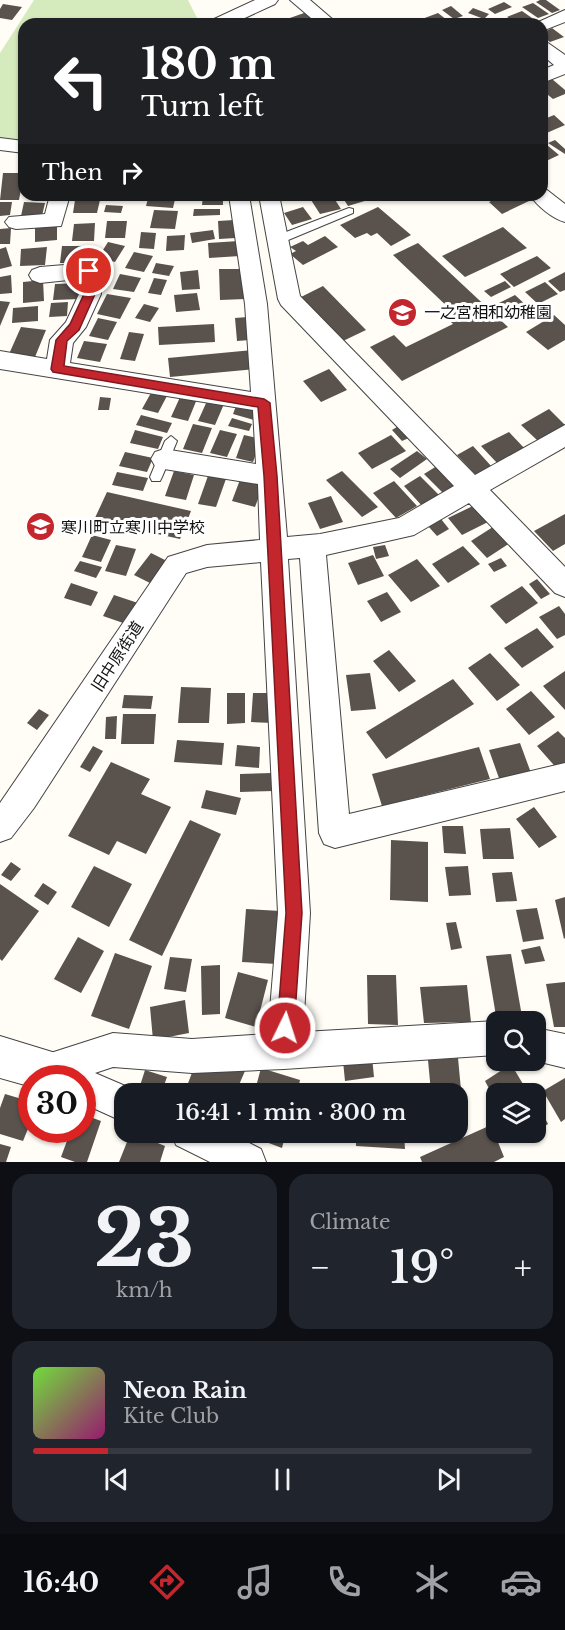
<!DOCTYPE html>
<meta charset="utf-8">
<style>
:root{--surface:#171b24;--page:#20242c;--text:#f1f3f6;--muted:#9ea1a6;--line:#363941;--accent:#c4262e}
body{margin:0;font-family:"Libre Baskerville","Noto Sans JP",serif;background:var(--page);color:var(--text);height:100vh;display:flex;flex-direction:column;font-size:22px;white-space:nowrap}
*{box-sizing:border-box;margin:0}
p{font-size:20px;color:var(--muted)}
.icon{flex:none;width:33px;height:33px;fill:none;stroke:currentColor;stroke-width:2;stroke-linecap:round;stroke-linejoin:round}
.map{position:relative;height:1162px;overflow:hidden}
.drawer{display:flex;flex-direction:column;gap:12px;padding:12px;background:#0d0f14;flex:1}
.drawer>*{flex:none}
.guide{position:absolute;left:18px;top:18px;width:530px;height:183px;border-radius:18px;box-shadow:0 2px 4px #0004;background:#202124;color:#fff;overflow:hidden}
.tools{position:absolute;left:486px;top:1011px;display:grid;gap:12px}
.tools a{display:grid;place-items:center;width:60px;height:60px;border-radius:12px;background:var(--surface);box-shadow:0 2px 4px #0004;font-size:30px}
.speed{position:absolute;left:18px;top:1065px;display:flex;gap:12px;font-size:30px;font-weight:700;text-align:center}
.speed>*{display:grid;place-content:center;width:78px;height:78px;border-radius:50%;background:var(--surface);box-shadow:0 2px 4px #0004;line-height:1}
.speed .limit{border:9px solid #d22;background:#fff;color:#111}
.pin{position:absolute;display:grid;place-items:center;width:51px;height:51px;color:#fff;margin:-26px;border:3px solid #fff;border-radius:50%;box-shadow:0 2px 6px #0007}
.me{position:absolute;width:66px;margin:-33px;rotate:4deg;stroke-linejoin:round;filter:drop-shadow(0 0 4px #0008)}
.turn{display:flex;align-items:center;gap:21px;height:126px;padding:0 24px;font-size:27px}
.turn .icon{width:78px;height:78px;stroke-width:2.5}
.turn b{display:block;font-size:42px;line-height:51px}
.then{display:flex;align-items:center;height:57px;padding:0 24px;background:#0003;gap:12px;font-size:22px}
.big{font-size:45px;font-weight:600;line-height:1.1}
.drawer .tile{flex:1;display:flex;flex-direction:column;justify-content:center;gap:9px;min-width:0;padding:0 21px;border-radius:18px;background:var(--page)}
.drawer .dial{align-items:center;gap:0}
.dial b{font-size:78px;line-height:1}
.song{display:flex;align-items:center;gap:18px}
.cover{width:72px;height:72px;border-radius:9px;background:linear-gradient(135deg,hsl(100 70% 55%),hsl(320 70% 35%))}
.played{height:6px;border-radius:3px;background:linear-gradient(90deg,var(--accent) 15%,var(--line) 15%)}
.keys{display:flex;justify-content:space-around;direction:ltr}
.heat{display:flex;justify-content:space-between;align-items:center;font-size:33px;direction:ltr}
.drawer .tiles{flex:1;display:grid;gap:12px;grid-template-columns:1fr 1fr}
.tile:last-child{grid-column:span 2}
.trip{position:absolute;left:114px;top:1083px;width:354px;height:60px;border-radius:18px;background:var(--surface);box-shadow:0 2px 4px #0004;font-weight:600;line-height:60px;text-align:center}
.tabs{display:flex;height:96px;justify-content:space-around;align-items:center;background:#090b0e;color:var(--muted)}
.tabs .icon{width:42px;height:42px}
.tabs .active{color:var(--accent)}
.tabs b{font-size:27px;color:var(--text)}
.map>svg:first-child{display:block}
</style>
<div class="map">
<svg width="565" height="1162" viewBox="0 0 565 1162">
<rect width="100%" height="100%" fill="#fffdf5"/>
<!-- green -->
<path fill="#d5ebbd" d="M34 0H188L200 24H24V143L0 141V53Z"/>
<!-- building -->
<path fill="#5a524d" d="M540 0H546L560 10 552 13 536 2Z
M504 2 512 7 495 14 488 9Z
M533 3 549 14 538 18 522 7Z
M3 4 22 7 12 20 0 18V9Z
M451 6 463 16 454 19 442 10Z
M473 8 489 14 484 19 468 13Z
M522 11 532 18 516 24 507 17Z
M307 12 315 19 301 24H293L287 19Z
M438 13 447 20 429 24 422 19Z
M552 28 564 37 550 42 542 36V33Z
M552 79 565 90V94L553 99 542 90V84Z
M554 115 565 125 542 135V120Z
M555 140 565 149V154L548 143Z
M547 145 559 155 544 162 542 160V148Z
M3 173H24L19 200H0Z
M149 195H176L173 208 146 206Z
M203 195H223V205H202Z
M332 195 341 209 320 214 311 200Z
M341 195H364L368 200 348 206Z
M503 195H522L529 201 502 214 489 202Z
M75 200H100L97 213H73Z
M0 202H12L10 215 0 216Z
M24 202 45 203 42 216H21Z
M106 205 123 206 121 213 104 212Z
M303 207 312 219 292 225 284 213Z
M378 207 411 235 391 246 377 233 371 236 367 233 355 238 340 225Z
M194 209H220V215L193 216Z
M154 210 178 211 175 229 150 228Z
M234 220 236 238 219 239 218 221Z
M107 221H127L125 238H105Z
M95 223 94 241H72L74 224Z
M57 226V240L35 242V227Z
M503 227 527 248 465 277 442 256Z
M11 228 10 244H0V229Z
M213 230 215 239 192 243 190 233Z
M141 232 156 233 154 249 139 248Z
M185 235 184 250 166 251 167 236Z
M325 236 338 247 303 265 290 254 296 251 290 247 303 241 308 245Z
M239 241 240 256 209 258 208 243Z
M108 242 125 246 115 262 98 258Z
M418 243 508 327 402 381 370 347 394 335 406 347 453 324 445 316 453 312 393 255Z
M62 246H83L81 263H60Z
M6 247 12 266 0 269V249Z
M47 247 45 265 20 266 21 249Z
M134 252 153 256 144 272 125 268Z
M537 256 551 268 514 287 500 274Z
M156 263 174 266 169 276 152 273Z
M219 269H244L245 299 220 300Z
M198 270 200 289 182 290 180 272Z
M565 272V290L560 292 548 281Z
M120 274 141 278 134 292 113 289Z
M11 275 12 293 0 294V277Z
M154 278 167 280 161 295 148 293Z
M43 280 44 301 23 303V282Z
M505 281 511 287 491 297 484 291Z
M545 282 558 294 538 304 525 292Z
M82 283 80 299 53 300 55 284Z
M323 286 366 330 343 341 301 297Z
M197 293 200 310 176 312 174 295Z
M107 294 131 298 120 319 97 314Z
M515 295 528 307 508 317 495 305Z
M0 301 10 302 0 326Z
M68 302 67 316 49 317 51 303Z
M144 304 159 308 150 322 135 318Z
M38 306V321L12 323 13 308Z
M554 315 565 325V340L548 350 526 332Z
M248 317 250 340 237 341 235 318Z
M98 318 117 322 108 340 89 336Z
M214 324 215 342 159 345 158 327Z
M21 327 46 330 35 357 9 354Z
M129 332 144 334 135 361 120 359Z
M84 341 107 344 100 362 77 358Z
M253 350 256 369 170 377 168 358Z
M329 369 347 390 321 402 303 381Z
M152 391 168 394 158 413 142 409Z
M181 395 197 399 188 421 171 417Z
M100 397 111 398 109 410H98Z
M207 401 224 404 215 425 198 421Z
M236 406 258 411 254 420 233 414Z
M549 409 565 425 538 441 521 425Z
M141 415 172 423 167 433 136 425Z
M232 418 252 424 249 431 228 426Z
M193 424 212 428 202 453 183 449Z
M400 425 411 437 402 441 392 430Z
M135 430 163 437 158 449 130 443Z
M220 430 237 434 227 457 210 453Z
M509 432 526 450 498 464 481 446Z
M244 435 261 439 253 462 236 458Z
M391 435 406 451 372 469 358 453Z
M473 446 492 467 476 475 457 455Z
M417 451 427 459 400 478 390 469Z
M125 452 153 458 147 472 119 466Z
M440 464 463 488 448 498 424 474Z
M174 471 194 475 186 500 165 496Z
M342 471 378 507 362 517 326 480Z
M117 472 148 478 143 491 112 485Z
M209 473 227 476 216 507 198 504Z
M420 476 441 497 423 507 404 486Z
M241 477 264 483 255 507 232 501Z
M394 481 417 506 396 518 373 493Z
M107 492 191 511 180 539 94 520Z
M331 496 343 522 320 529 308 503Z
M477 504 490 521 462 535 448 518Z
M565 514V544L553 551 534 531Z
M441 519 449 529 437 536 428 526Z
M496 525 513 541 487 558 471 541Z
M92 535 111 540 101 562 82 557Z
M116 545 136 549 126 576 105 571Z
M385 545 389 556 376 559 373 547Z
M463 546 480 564 448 583 432 564Z
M151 553 167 561 150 583 134 575Z
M373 555 384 576 358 585 348 563Z
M501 558 507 566 494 572 488 564Z
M417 559 440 586 411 602 388 575Z
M80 561 102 567 96 578 74 571Z
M537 579 550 594 541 599 529 584Z
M71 583 98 592 91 606 64 598Z
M522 586 538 603 506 624 490 606Z
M387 592 401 612 381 622 367 601Z
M114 595 138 603 126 624 103 616Z
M559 606 565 614V635L557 639 539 617Z
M537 628 554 647 522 668 504 648Z
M389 650 416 681 399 692 373 661Z
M490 653 520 685 497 701 468 668Z
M565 671V710L543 686Z
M370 673 376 709 351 711 346 675Z
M453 679 474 704 386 759 366 732Z
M181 687 211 688 209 723H178Z
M531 691 555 717 529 735 506 709Z
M227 693H245V723L227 724Z
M253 693H275L274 723 251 722Z
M124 695 153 696 151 709 122 708Z
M39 709 49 715 37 730 27 723Z
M123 714H156L154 744H121Z
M117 716 116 739H105L106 717Z
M558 731 565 738V768L560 772 537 746Z
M177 740 224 743 222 765 174 762Z
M520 743 531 773 500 781 489 750Z
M237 745 260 747 259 768 235 766Z
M93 746 103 751 90 772 80 767Z
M479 747 490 779 382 806 372 774Z
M111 762 150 779 141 794 171 807 146 854 117 841 109 855 68 836Z
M273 773 274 791 240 792V774Z
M206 790 241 798 236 815 201 808Z
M534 807 557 837 539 848 516 819Z
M190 820 221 834 162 956 129 940Z
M442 826H463L466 854 444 853Z
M510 828 514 859H483L480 829Z
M391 840 428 842V902L390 900Z
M11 862 21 869 11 881 1 875Z
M94 866 132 884 109 927 71 907Z
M468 866 471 895 449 896 445 867Z
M512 872 517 901 496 902 492 873Z
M43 883 57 892 48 905 34 896Z
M0 884 39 911 2 961 0 959Z
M565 897V938L564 939 555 900Z
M537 908 544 939 523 942 516 910Z
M246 909 281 911 277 964 242 962Z
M456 922 462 948 451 950 446 923Z
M78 937 104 951 81 993 54 979Z
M540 946 545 961 525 964 521 950Z
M115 953 152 966 129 1029 91 1016Z
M511 954 523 1022H497L486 956Z
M170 957 192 959 186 992 164 989Z
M220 965V1014L202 1015 201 966Z
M238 972 268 980 256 1027 225 1018Z
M367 975H396L398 1025 368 1024Z
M565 982V1027H554L546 984Z
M467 985 471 1022 424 1023 420 987Z
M185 1000 189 1033 153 1040 150 1007Z
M372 1057 374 1077 345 1081 343 1061Z
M458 1058 461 1090 431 1092 428 1060Z
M511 1064 529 1094H496V1102L485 1081Z
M261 1068 300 1080 297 1094H254Z
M145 1070 167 1077 161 1094 139 1089Z
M193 1070 245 1071 235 1094H184Z
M565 1078V1119L561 1122 543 1091Z
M357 1088 404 1091V1094H357Z
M5 1094 32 1102V1119L23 1141 0 1134V1108Z
M536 1101 548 1124 536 1131Z
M82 1114 101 1121 87 1162H75L61 1157 71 1130H82Z
M491 1125 504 1157 494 1162H422L420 1157Z
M131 1132 165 1146 160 1162H119Z
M239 1132H286L282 1148Z
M356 1132H404L405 1149 356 1146Z
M0 1144 11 1147 6 1162H0Z"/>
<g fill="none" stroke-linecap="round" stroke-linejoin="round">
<defs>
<path id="service" d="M349 208 353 209V213L281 243H273L272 240 273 237Z
M171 436 177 441 162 477 160 481H152L150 477 165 441Z"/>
<path id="minor" d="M255 0H278L275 4 232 24H209L212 20Z
M290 0H310L338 24H318Z
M565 10V22L542 31V24H534Z
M542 42 548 43 565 55V74L542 83V70L554 65 542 55Z
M0 138 24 141V153L0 150Z
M542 189 547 190 565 204V222C553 219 537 206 530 195H542Z
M50 195H70L61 226 16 229 9 227 5 222 9 217 45 214Z
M229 195H249L267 304 287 537 320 534 399 518 454 486 281 305 278 299 259 195H279L300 296 475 475 565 425V447L490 490 565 567V597L555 593 469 503 414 535 326 555 349 814 565 763V791L335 848 324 844 319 833 300 558 288 559 310 913 303 1032 496 1021V1055L284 1069 192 1073 113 1067 95 1073 137 1091V1094H124V1122L82 1103V1078H33L30 1070 35 1058 113 1033 192 1039 268 1034 278 913 261 562 207 567 186 573 34 808 11 838 0 842V803L168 557 207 545 260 540 258 484 164 469 155 466 151 459 155 452 164 449 256 464 253 410 0 369V351L47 359 50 340 66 322 79 294 78 279 40 283 32 280 29 275 32 270 40 267 89 263 97 266 100 271 101 294 86 327 73 343 70 363 251 392 245 304Z
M536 1028 565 1034V1068L532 1060H536Z
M171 1132H228L261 1149 266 1162H210L176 1145Z"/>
<path id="tertiary" d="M0 1036 62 1055 68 1070 65 1078H32V1087L0 1078Z"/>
</defs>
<!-- service casing -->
<use href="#service" stroke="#444" stroke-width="2"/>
<!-- minor casing -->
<use href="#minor" stroke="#444" stroke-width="2"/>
<!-- tertiary casing -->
<use href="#tertiary" stroke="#444" stroke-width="2"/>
<!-- service -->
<use href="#service" fill="#fff" fill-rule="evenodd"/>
<!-- minor -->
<use href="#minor" fill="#fff" fill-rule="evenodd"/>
<!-- tertiary -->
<use href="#tertiary" fill="#fff" fill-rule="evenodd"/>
</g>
<!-- route -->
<path fill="#c4262e" stroke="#7f191e" stroke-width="1.5" d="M89 267 94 271 95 294 79 330 67 341 64 366 264 399 270 403 277 476 302 913 294 1028 292 1035 285 1037 279 1035 277 1028 286 913 264 476 258 407 53 372 51 369 56 340 70 324 84 294 83 271Z"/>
<!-- icons -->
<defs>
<symbol id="school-disc" viewBox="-11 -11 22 22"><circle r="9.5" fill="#c4262e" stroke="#fff"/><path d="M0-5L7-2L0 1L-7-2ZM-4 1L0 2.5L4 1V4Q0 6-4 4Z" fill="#fff"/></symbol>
</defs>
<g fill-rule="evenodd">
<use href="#school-disc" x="386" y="296" width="33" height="33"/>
<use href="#school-disc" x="24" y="510" width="33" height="33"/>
</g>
<g text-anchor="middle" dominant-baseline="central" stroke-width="6" stroke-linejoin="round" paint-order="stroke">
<!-- poi labels -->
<g font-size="16" fill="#111" stroke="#fff" text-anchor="start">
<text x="424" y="312">一之宮相和幼稚園</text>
<text x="61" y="527">寒川町立寒川中学校</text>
</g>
<!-- street labels -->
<g font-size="16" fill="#111" stroke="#fff">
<text transform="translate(117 656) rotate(-57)">旧中原街道</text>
</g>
</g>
</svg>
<div class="tools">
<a><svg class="icon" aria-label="search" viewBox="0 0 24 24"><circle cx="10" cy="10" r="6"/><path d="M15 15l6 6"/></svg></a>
<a><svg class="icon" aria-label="layers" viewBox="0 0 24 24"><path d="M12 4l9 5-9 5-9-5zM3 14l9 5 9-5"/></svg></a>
</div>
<div class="speed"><div class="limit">30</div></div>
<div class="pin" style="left:89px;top:271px;background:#d93025"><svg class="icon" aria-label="arrive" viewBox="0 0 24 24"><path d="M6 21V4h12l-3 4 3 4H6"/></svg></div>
<svg class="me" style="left:285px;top:1028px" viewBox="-20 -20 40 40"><circle r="17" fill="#c4262e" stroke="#fff" stroke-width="3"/><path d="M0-11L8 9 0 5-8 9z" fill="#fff"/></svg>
<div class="trip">16:41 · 1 min · 300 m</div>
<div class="guide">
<div class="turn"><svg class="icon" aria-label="left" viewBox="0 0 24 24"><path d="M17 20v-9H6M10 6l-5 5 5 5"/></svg><div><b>180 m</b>Turn left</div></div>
<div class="then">Then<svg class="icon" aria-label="right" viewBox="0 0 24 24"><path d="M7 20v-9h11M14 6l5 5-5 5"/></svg></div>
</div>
</div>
<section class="drawer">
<div class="tiles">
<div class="tile dial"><b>23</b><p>km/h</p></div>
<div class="tile"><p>Climate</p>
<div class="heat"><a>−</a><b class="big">19°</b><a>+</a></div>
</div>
<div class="tile">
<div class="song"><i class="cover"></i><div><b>Neon Rain</b><p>Kite Club</p></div></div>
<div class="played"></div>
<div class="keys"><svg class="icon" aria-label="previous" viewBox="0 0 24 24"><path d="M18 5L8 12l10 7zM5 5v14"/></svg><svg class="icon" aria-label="pause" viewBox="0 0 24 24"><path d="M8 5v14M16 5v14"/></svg><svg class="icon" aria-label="next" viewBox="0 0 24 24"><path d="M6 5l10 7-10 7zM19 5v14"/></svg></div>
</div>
</div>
</section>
<nav class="tabs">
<b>16:40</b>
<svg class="icon active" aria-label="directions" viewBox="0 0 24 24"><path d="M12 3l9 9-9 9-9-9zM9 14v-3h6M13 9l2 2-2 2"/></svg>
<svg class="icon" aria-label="music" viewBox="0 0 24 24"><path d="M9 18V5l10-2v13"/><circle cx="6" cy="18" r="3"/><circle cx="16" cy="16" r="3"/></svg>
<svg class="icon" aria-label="phone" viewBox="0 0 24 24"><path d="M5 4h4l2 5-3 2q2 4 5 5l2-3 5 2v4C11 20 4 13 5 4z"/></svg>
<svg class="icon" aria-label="climate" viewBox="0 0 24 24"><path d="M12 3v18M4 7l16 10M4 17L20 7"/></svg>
<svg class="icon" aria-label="car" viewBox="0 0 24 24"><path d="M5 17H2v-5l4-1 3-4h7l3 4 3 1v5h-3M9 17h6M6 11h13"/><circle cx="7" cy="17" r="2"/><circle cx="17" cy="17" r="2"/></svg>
</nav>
